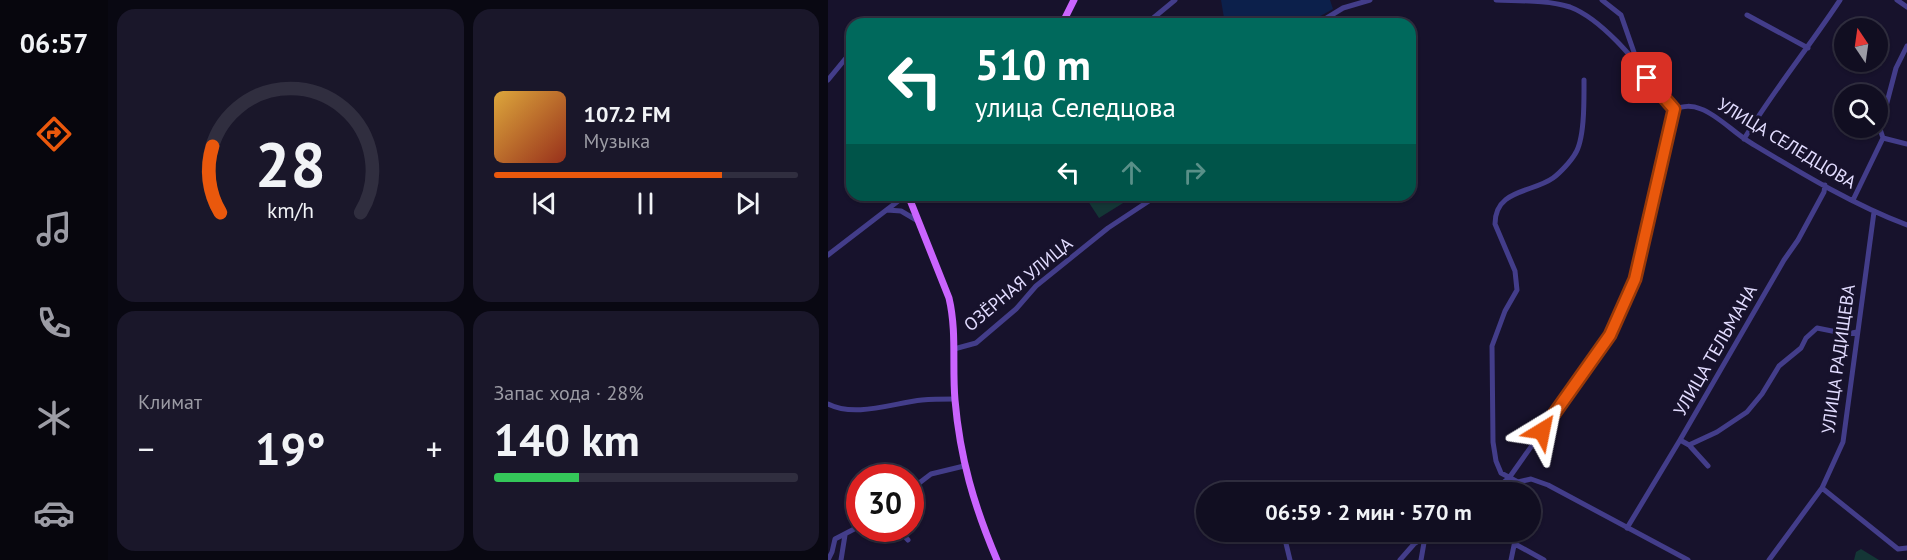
<!DOCTYPE html>
<html lang="ru">
<meta charset="utf-8">
<style>
:root{--surface:#110e21;--page:#1a172a;--text:#f1f3f6;--muted:#9c9ca5;--line:#302e3f;--accent:#ea580c}
body{margin:0;font-family:"PT Sans",sans-serif;background:var(--page);color:var(--text);height:100vh;display:flex;flex-direction:column;font-size:22px;white-space:nowrap}
*{box-sizing:border-box;margin:0}
p{font-size:20px;color:var(--muted)}
.icon{flex:none;width:33px;height:33px;fill:none;stroke:currentColor;stroke-width:2;stroke-linecap:round;stroke-linejoin:round}
.map{position:relative;flex:1;overflow:hidden}
.side{display:flex;flex-direction:column;gap:9px;padding:9px;background:#090812;width:720px}
.side>*{flex:none}
.hud{position:absolute;left:18px;top:18px;width:570px;height:183px;border-radius:18px;box-shadow:0 2px 4px #0004,0 0 0 2px var(--line);background:#00695c;color:#fff;overflow:hidden}
.needle{width:39px;rotate:347deg}
.tools{position:absolute;left:1006px;top:18px;display:grid;gap:12px}
.tools a{display:grid;place-items:center;width:54px;height:54px;border-radius:50%;background:var(--surface);box-shadow:0 2px 4px #0004,0 0 0 2px var(--line);font-size:30px}
.speed{position:absolute;left:18px;top:464px;display:flex;gap:12px;font-size:30px;font-weight:700;text-align:center}
.speed>*{display:grid;place-content:center;width:78px;height:78px;border-radius:50%;background:var(--surface);box-shadow:0 2px 4px #0004,0 0 0 2px var(--line);line-height:1}
.speed .limit{border:9px solid #d22;background:#fff;color:#111}
.pin{position:absolute;display:grid;place-items:center;width:51px;height:51px;color:#fff;margin:-26px;border-radius:12px;box-shadow:0 3px 9px #0006}
.me{position:absolute;width:66px;margin:-33px;rotate:35deg;stroke-linejoin:round;filter:drop-shadow(0 0 4px #0008)}
.turn{display:flex;align-items:center;gap:21px;height:126px;padding:0 30px;font-size:27px}
.turn .icon{width:78px;height:78px;stroke-width:2.5}
.turn b{display:block;font-size:42px;line-height:51px}
.lanes{display:flex;align-items:center;height:57px;padding:0 30px;background:#0003;justify-content:center;gap:30px;direction:ltr}
.lanes .off{opacity:.35}
.big{font-size:45px;font-weight:800;line-height:1.1}
.side .card{flex:1;display:flex;flex-direction:column;justify-content:center;gap:9px;min-width:0;padding:0 21px;border-radius:18px;background:var(--page)}
.side .dial{align-items:center;gap:0}
.dial svg{height:156px;overflow:visible;fill:none;stroke:var(--line);stroke-width:7;stroke-linecap:round;text-anchor:middle}
.dial text{fill:var(--text);stroke:none}
.song{display:flex;align-items:center;gap:18px}
.cover{width:72px;height:72px;border-radius:9px;background:linear-gradient(135deg,hsl(40 70% 55%),hsl(10 70% 35%))}
.played{height:6px;border-radius:3px;background:linear-gradient(90deg,var(--accent) 75%,var(--line) 75%)}
.keys{display:flex;justify-content:space-around;direction:ltr}
.heat{display:flex;justify-content:space-between;align-items:center;font-size:33px;direction:ltr}
.charge{height:9px;border-radius:4px;background:linear-gradient(90deg,#34c759 28%,var(--line) 0)}
.side .tiles{flex:1;display:grid;gap:9px;grid-template-columns:repeat(2,1fr)}
.trip{position:absolute;left:368px;top:482px;width:345px;height:60px;border-radius:30px;background:var(--surface);box-shadow:0 2px 4px #0004,0 0 0 2px var(--line);font-weight:800;line-height:60px;text-align:center}
main{display:flex;flex:1;min-height:0}
.tabs{display:flex;flex-direction:column;width:108px;justify-content:space-around;align-items:center;background:#07060d;color:var(--muted)}
.tabs .icon{width:42px;height:42px}
.tabs .on{color:var(--accent)}
.tabs b{font-size:27px;color:var(--text)}
.map>svg:first-child{display:block}
</style>
<main>
<nav class="tabs">
<b>06:57</b>
<svg class="icon on" aria-label="directions" viewBox="0 0 24 24"><path d="M12 3l9 9-9 9-9-9zM9 14v-3h6M13 9l2 2-2 2"/></svg>
<svg class="icon" aria-label="music" viewBox="0 0 24 24"><path d="M9 18V5l10-2v13"/><circle cx="6" cy="18" r="3"/><circle cx="16" cy="16" r="3"/></svg>
<svg class="icon" aria-label="phone" viewBox="0 0 24 24"><path d="M5 4h4l2 5-3 2q2 4 5 5l2-3 5 2v4C11 20 4 13 5 4z"/></svg>
<svg class="icon" aria-label="climate" viewBox="0 0 24 24"><path d="M12 3v18M4 7l16 10M4 17L20 7"/></svg>
<svg class="icon" aria-label="car" viewBox="0 0 24 24"><path d="M5 17H2v-5l4-1 3-4h7l3 4 3 1v5h-3M9 17h6M6 11h13"/><circle cx="7" cy="17" r="2"/><circle cx="17" cy="17" r="2"/></svg>
</nav>
<section class="side">
<div class="tiles">
<div class="card dial"><svg viewBox="0 0 100 80">
<path d="M14 69A42 42 0 1 1 86 69"/>
<path d="M14 69A42 42 0 0 1 10 35" stroke="#ea580c"/>
<text x="50" y="56" font-size="32" font-weight="700">28</text>
<text x="50" y="72" font-size="11">km/h</text>
</svg></div>
<div class="card">
<div class="song"><i class="cover"></i><div><b>107.2 FM</b><p>Музыка</p></div></div>
<div class="played"></div>
<div class="keys"><svg class="icon" aria-label="previous" viewBox="0 0 24 24"><path d="M18 5L8 12l10 7zM5 5v14"/></svg><svg class="icon" aria-label="pause" viewBox="0 0 24 24"><path d="M8 5v14M16 5v14"/></svg><svg class="icon" aria-label="next" viewBox="0 0 24 24"><path d="M6 5l10 7-10 7zM19 5v14"/></svg></div>
</div>
<div class="card"><p>Климат</p>
<div class="heat"><a>−</a><b class="big">19°</b><a>+</a></div>
</div>
<div class="card"><p>Запас хода · 28%</p><b class="big">140 km</b><div class="charge"></div></div>
</div>
</section>
<div class="map">
<svg width="1079" height="560" viewBox="0 0 1079 560">
<rect width="100%" height="100%" fill="#17122c"/>
<!-- green -->
<path fill="#143636" d="M256 195H308L271 218Z
M1033 549 1051 560H1026L1028 552Z"/>
<!-- water -->
<path fill="#0c204b" d="M393 0H502L505 9 478 24H395L396 18Z"/>
<g fill="none" stroke-linecap="round" stroke-linejoin="round">
<!-- minor -->
<path stroke="#433d8a" stroke-width="5" d="M668 0C692 1 720 0 742 7 781 22 819 77 846 109
M774 0 793 15 808 58 806 62
M1069 0 1079 7
M919 15 980 48
M318 24 347 0
M489 24 515 8 542 0
M0 80 18 58 24 56
M846 109C856 106 863 105 873 109 890 115 907 134 923 143 973 173 1024 204 1079 225
M1055 138 1052 129 1068 68 1079 46
M1055 138 1079 144
M916 139C945 91 981 47 1012 0
M1025 200 1055 138
M59 210 73 211 90 221
M0 255 78 195
M126 349 148 343 188 309 208 286 280 228 330 195
M0 404C27 418 65 403 94 400 105 399 116 399 127 399
M852 440 861 445 880 466
M861 445 889 432 919 412 934 394 951 366 973 348 978 338 989 328 1019 334 1029 332
M690 482 703 479 720 485 860 560
M994 488 1070 549 1079 548
M82 490 103 474 136 466
M664 492 681 478 782 335 807 279 846 109
M691 492 690 482 673 473 668 461 665 442 664 346 677 311 689 290 687 271 667 224C667 189 704 193 725 178 732 173 743 161 747 154 757 139 756 98 756 80
M69 528 80 540
M799 528 852 440 956 260 970 240 996 192 997 185
M455 531 462 560
M687 544 716 560
M0 560 4 552 7 539 32 526
M13 560 17 535
M572 560 586 544 597 537
M593 560 597 537 601 531
M683 560 689 531
M941 560 994 488 1015 442 1046 212"/>
<!-- major -->
<path stroke="#ca64fe" stroke-width="7" d="M234 24 246 0
M80 195 121 298C129 332 124 366 127 400 132 458 146 506 169 560"/>
</g>
<g fill="none" stroke-linecap="round" stroke-linejoin="round">
<defs>
<path id="route" d="M714 431 782 335 807 279 846 109 819 78"/>
</defs>
<!-- route casing -->
<use href="#route" stroke="#983908" stroke-width="15"/>
<!-- route -->
<use href="#route" stroke="#ea580c" stroke-width="10"/>
</g>
<g text-anchor="middle" dominant-baseline="central" stroke-width="6" stroke-linejoin="round" paint-order="stroke">
<!-- street labels -->
<g font-size="18" fill="#e2dcff" stroke="#17122c">
<text transform="translate(959 143) rotate(31)">УЛИЦА СЕЛЕДЦОВА</text>
<text transform="translate(190 284) rotate(-40)">ОЗЁРНАЯ УЛИЦА</text>
<text transform="translate(887 350) rotate(-60)">УЛИЦА ТЕЛЬМАНА</text>
<text transform="translate(1010 359) rotate(-82)">УЛИЦА РАДИЩЕВА</text>
</g>
</g>
</svg>
<div class="tools">
<a><svg class="needle" viewBox="-14 -14 28 28"><path d="M0-13l5 13h-10z" fill="#e53935"/><path d="M0 13l5-13h-10z" fill="#9c9ca5"/></svg></a>
<a><svg class="icon" aria-label="search" viewBox="0 0 24 24"><circle cx="10" cy="10" r="6"/><path d="M15 15l6 6"/></svg></a>
</div>
<div class="speed"><div class="limit">30</div></div>
<div class="pin" style="left:819px;top:78px;background:#d93025"><svg class="icon" aria-label="arrive" viewBox="0 0 24 24"><path d="M6 21V4h12l-3 4 3 4H6"/></svg></div>
<svg class="me" style="left:714px;top:431px" viewBox="-20 -20 40 40"><path d="M0-17L14 15 0 8-14 15z" fill="#ea580c" stroke="#fff" stroke-width="4"/></svg>
<div class="trip">06:59 · 2 мин · 570 m</div>
<div class="hud">
<div class="turn"><svg class="icon" aria-label="left" viewBox="0 0 24 24"><path d="M17 20v-9H6M10 6l-5 5 5 5"/></svg><div><b>510 m</b>улица Селедцова</div></div>
<div class="lanes"><svg class="icon" aria-label="left" viewBox="0 0 24 24"><path d="M17 20v-9H6M10 6l-5 5 5 5"/></svg><svg class="icon off" aria-label="ahead" viewBox="0 0 24 24"><path d="M12 20V5M6 11l6-6 6 6"/></svg><svg class="icon off" aria-label="right" viewBox="0 0 24 24"><path d="M7 20v-9h11M14 6l5 5-5 5"/></svg></div>
</div>
</div>
</main>
